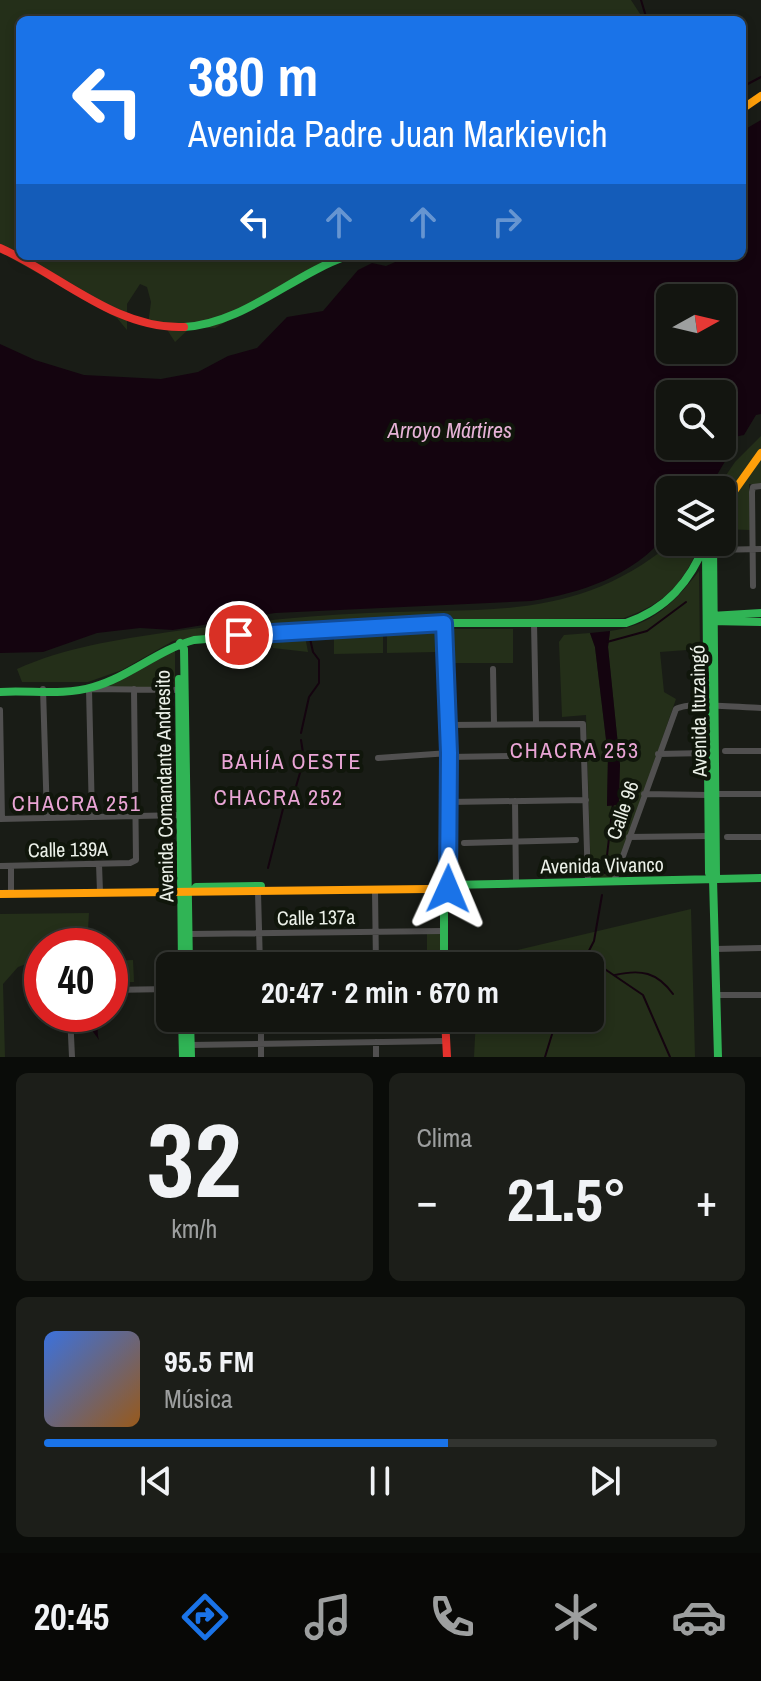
<!DOCTYPE html>
<html lang="es">
<meta charset="utf-8">
<style>
:root{--surface:#131510;--page:#1c1e19;--text:#f1f3f6;--muted:#9d9f9f;--line:#323430;--accent:#1a73e8}
body{margin:0;font-family:"Archivo Narrow",sans-serif;background:var(--page);color:var(--text);height:100vh;display:flex;flex-direction:column;font-size:30px;white-space:nowrap}
*{box-sizing:border-box;margin:0}
p{font-size:26px;color:var(--muted)}
.icon{flex:none;width:44px;height:44px;fill:none;stroke:currentColor;stroke-width:2;stroke-linecap:round;stroke-linejoin:round}
.map{position:relative;height:1057px;overflow:hidden}
.side{display:flex;flex-direction:column;gap:16px;padding:16px;background:#0a0c09;flex:1}
.side>*{flex:none}
.banner{position:absolute;left:16px;top:16px;width:730px;height:244px;border-radius:12px;box-shadow:0 4px 12px #0003,0 0 0 2px var(--line);background:#1a73e8;color:#fff;overflow:hidden}
.needle{width:52px;rotate:82deg}
.buttons{position:absolute;left:656px;top:284px;display:grid;gap:16px}
.buttons a{display:grid;place-items:center;width:80px;height:80px;border-radius:12px;background:var(--surface);box-shadow:0 4px 12px #0003,0 0 0 2px var(--line);font-size:40px}
.speed{position:absolute;left:24px;top:928px;display:flex;gap:16px;font-size:40px;font-weight:700;text-align:center}
.speed>*{display:grid;place-content:center;width:104px;height:104px;border-radius:50%;background:var(--surface);box-shadow:0 4px 12px #0003,0 0 0 2px var(--line);line-height:1}
.speed .limit{border:12px solid #d22;background:#fff;color:#111}
.pin{position:absolute;display:grid;place-items:center;width:68px;height:68px;color:#fff;margin:-34px;border:4px solid #fff;border-radius:50%;box-shadow:0 2px 8px #0007}
.me{position:absolute;width:88px;margin:-44px;rotate:1deg;stroke-linejoin:round;filter:drop-shadow(0 0 6px #0008)}
.turn{display:flex;align-items:center;gap:28px;height:168px;padding:0 40px;font-size:36px}
.turn .icon{width:104px;height:104px;stroke-width:2.5}
.turn b{display:block;font-size:56px;line-height:68px}
.lanes{display:flex;align-items:center;height:76px;padding:0 40px;background:#0003;justify-content:center;gap:40px;direction:ltr}
.lanes .off{opacity:.35}
.big{font-size:60px;font-weight:700;line-height:1.1}
.side .card{flex:1;display:flex;flex-direction:column;justify-content:center;gap:12px;min-width:0;padding:0 28px;border-radius:12px;background:var(--page)}
.side .dial{align-items:center;gap:0}
.dial b{font-size:104px;line-height:1}
.song{display:flex;align-items:center;gap:24px}
.cover{width:96px;height:96px;border-radius:12px;background:linear-gradient(135deg,hsl(220 70% 55%),hsl(30 70% 35%))}
.played{height:8px;border-radius:4px;background:linear-gradient(90deg,var(--accent) 60%,var(--line) 60%)}
.keys{display:flex;justify-content:space-around;direction:ltr}
.heat{display:flex;justify-content:space-between;align-items:center;font-size:44px;direction:ltr}
.side .tiles{flex:1;display:grid;gap:16px;grid-template-columns:1fr 1fr}
.card:last-child{grid-column:span 2}
.trip{position:absolute;left:156px;top:952px;width:448px;height:80px;border-radius:12px;background:var(--surface);box-shadow:0 4px 12px #0003,0 0 0 2px var(--line);font-weight:700;line-height:80px;text-align:center}
.dock{display:flex;height:128px;justify-content:space-around;align-items:center;background:#080806;color:var(--muted)}
.dock .icon{width:56px;height:56px}
.dock .on{color:var(--accent)}
.dock b{font-size:36px;color:var(--text)}
.map>svg:first-child{display:block}
</style>
<div class="map">
<svg width="761" height="1057" viewBox="0 0 761 1057">
<rect width="100%" height="100%" fill="#191c16"/>
<!-- green -->
<path fill="#242f19" d="M0 0H631L644 20H20V256H340L215 328 191 327 175 342 166 328 148 325 151 302 147 287 140 284 127 304V330L117 318 0 252Z
M761 436V449L722 500V490H716L735 462Z
M761 458V484H749L750 530 722 529V513Z
M673 542H701C684 582 667 603 624 618L374 621 247 629 173 641 122 670 88 682H22L17 669C66 647 116 640 169 632 236 623 301 616 368 613 486 607 575 623 673 542Z
M699 571 700 649 660 652 664 692 676 699 614 878H591L586 715 562 717 559 642 564 635 590 633 595 647 608 756 607 805 620 765 608 647 610 631C652 626 674 603 699 571Z
M451 629H513V663H451Z
M387 630H436V652L387 653Z
M304 631 308 652 273 648 270 633Z
M334 631H383V653L334 654Z
M175 648V688H99Z
M691 909 695 1057H474L476 1018H590V966H479V959Z
M89 913 87 945 42 946 40 959 18 967 3 984 5 1057H0V914Z
M442 932V966H427V933Z
M133 960 134 982 110 983V961Z"/>
<!-- water -->
<path fill="#14040f" fill-rule="evenodd" d="M761 120V414L756 415 744 435 734 437 733 448 708 490H670V501L660 511 666 535C633 576 581 593 531 601L275 613 173 630 140 628 97 633 43 652 0 653V344L35 360 84 375 161 379 198 372 228 356 257 348 287 317 323 311 358 270 372 263 386 266 409 256H742V131ZM670 298H722V350H670ZM670 394H722V446H670Z
M610 631 608 647 620 765 619 805 607 806 608 756 595 647 590 633Z
M88 1014H110C101 1023 95 1025 99 1040L86 1022Z"/>
<g fill="none" stroke-linecap="round" stroke-linejoin="round">
<!-- stream -->
<path stroke="#14040f" stroke-width="2" d="M641 0 647 20
M742 87 761 77
M607 642 647 631 686 602
M301 733 309 697 319 683V660L313 652 309 634
M268 868 285 801 295 790 304 759 301 740
M605 873 613 803
M587 957 643 995 670 1057
M581 966 594 941 602 895
M615 975C641 969 657 972 673 994
M545 1057 557 1018"/>
<!-- street -->
<path stroke="#515050" stroke-width="6" d="M712 550 761 549
M753 586 752 492 753 487 761 486
M534 623 536 722
M493 669 494 723
M43 689 47 818
M0 710 2 819
M448 725 583 724 588 882
M725 751H761
M658 754 707 753
M449 757 585 755
M378 758 449 753
M644 794 708 795
M715 794H761
M515 801 516 884
M449 802 586 800
M92 817 89 689 181 690
M0 819 183 815
M629 837 708 836
M727 837H761
M464 843 576 840
M99 864 100 892
M0 866 130 863 136 860 134 689
M11 866V894
M614 881 676 709C688 701 742 708 761 708
M375 890 376 966
M258 892 260 966
M189 934 443 931
M715 949 761 948
M110 990 170 989
M716 995H761
M70 1014 72 1057
M261 1018V1057
M376 1042V1057
M190 1045 446 1041"/>
<!-- fast -->
<path stroke="#30b455" stroke-width="8" d="M184 327C243 324 292 275 347 256
M713 542 716 874 713 879
M706 553 709 873 713 879 718 1057
M711 616 761 613
M710 621 761 622
M444 623 449 885 444 907V966
M180 643 184 649 189 966
M179 679 182 966
M0 692C31 690 63 696 93 687 129 677 158 650 194 640L407 623H626C667 609 690 582 706 542
M428 889H444L449 885 761 878
M194 890 196 887 261 886
M182 1018 183 1057
M190 1018 191 1057"/>
<!-- slow -->
<path stroke="#ff9f0a" stroke-width="8" d="M742 109 761 96
M722 508 761 453
M0 894 428 889"/>
<!-- jam -->
<path stroke="#e5322d" stroke-width="8" d="M0 248C59 274 116 330 184 327
M445 1018 447 1057"/>
</g>
<g fill="none" stroke-linecap="round" stroke-linejoin="round">
<defs>
<path id="route" d="M239 635 444 623 449 753 448 889"/>
</defs>
<!-- route casing -->
<use href="#route" stroke="#114b97" stroke-width="20"/>
<!-- route -->
<use href="#route" stroke="#1a73e8" stroke-width="14"/>
</g>
<g text-anchor="middle" dominant-baseline="central" stroke-width="8" stroke-linejoin="round" paint-order="stroke">
<!-- street labels -->
<g font-size="20" fill="#ebf0e8" stroke="#10160b">
<text transform="translate(698 711) rotate(-91)">Avenida Ituzaingó</text>
<text transform="translate(164 786) rotate(-91)">Avenida Comandante Andresito</text>
<text transform="translate(622 810) rotate(-71)">Calle 96</text>
<text transform="translate(68 849) rotate(-1)">Calle 139A</text>
<text transform="translate(602 865) rotate(-1)">Avenida Vivanco</text>
<text transform="translate(316 917) rotate(-1)">Calle 137a</text>
</g>
<!-- water labels -->
<g font-size="22" font-style="italic" fill="#e7b2d7" stroke="#10160b">
<text x="450" y="430">Arroyo Mártires</text>
</g>
<!-- neighbourhood labels -->
<g font-size="22" letter-spacing="2" fill="#e9a5d5" stroke="#10160b">
<text x="575" y="750">CHACRA 253</text>
<text x="292" y="761">BAHÍA OESTE</text>
<text x="279" y="797">CHACRA 252</text>
<text x="77" y="803">CHACRA 251</text>
</g>
</g>
</svg>
<div class="buttons">
<a><svg class="needle" viewBox="-14 -14 28 28"><path d="M0-13l5 13h-10z" fill="#e53935"/><path d="M0 13l5-13h-10z" fill="#9d9f9f"/></svg></a>
<a><svg class="icon" aria-label="search" viewBox="0 0 24 24"><circle cx="10" cy="10" r="6"/><path d="M15 15l6 6"/></svg></a>
<a><svg class="icon" aria-label="layers" viewBox="0 0 24 24"><path d="M12 4l9 5-9 5-9-5zM3 14l9 5 9-5"/></svg></a>
</div>
<div class="speed"><div class="limit">40</div></div>
<div class="pin" style="left:239px;top:635px;background:#d93025"><svg class="icon" aria-label="arrive" viewBox="0 0 24 24"><path d="M6 21V4h12l-3 4 3 4H6"/></svg></div>
<svg class="me" style="left:448px;top:889px" viewBox="-20 -20 40 40"><path d="M0-17L14 15 0 8-14 15z" fill="#1a73e8" stroke="#fff" stroke-width="4"/></svg>
<div class="trip">20:47 · 2 min · 670 m</div>
<div class="banner">
<div class="turn"><svg class="icon" aria-label="left" viewBox="0 0 24 24"><path d="M17 20v-9H6M10 6l-5 5 5 5"/></svg><div><b>380 m</b>Avenida Padre Juan Markievich</div></div>
<div class="lanes"><svg class="icon" aria-label="left" viewBox="0 0 24 24"><path d="M17 20v-9H6M10 6l-5 5 5 5"/></svg><svg class="icon off" aria-label="ahead" viewBox="0 0 24 24"><path d="M12 20V5M6 11l6-6 6 6"/></svg><svg class="icon off" aria-label="ahead" viewBox="0 0 24 24"><path d="M12 20V5M6 11l6-6 6 6"/></svg><svg class="icon off" aria-label="right" viewBox="0 0 24 24"><path d="M7 20v-9h11M14 6l5 5-5 5"/></svg></div>
</div>
</div>
<section class="side">
<div class="tiles">
<div class="card dial"><b>32</b><p>km/h</p></div>
<div class="card"><p>Clima</p>
<div class="heat"><a>−</a><b class="big">21.5°</b><a>+</a></div>
</div>
<div class="card">
<div class="song"><i class="cover"></i><div><b>95.5 FM</b><p>Música</p></div></div>
<div class="played"></div>
<div class="keys"><svg class="icon" aria-label="previous" viewBox="0 0 24 24"><path d="M18 5L8 12l10 7zM5 5v14"/></svg><svg class="icon" aria-label="pause" viewBox="0 0 24 24"><path d="M8 5v14M16 5v14"/></svg><svg class="icon" aria-label="next" viewBox="0 0 24 24"><path d="M6 5l10 7-10 7zM19 5v14"/></svg></div>
</div>
</div>
</section>
<nav class="dock">
<b>20:45</b>
<svg class="icon on" aria-label="directions" viewBox="0 0 24 24"><path d="M12 3l9 9-9 9-9-9zM9 14v-3h6M13 9l2 2-2 2"/></svg>
<svg class="icon" aria-label="music" viewBox="0 0 24 24"><path d="M9 18V5l10-2v13"/><circle cx="6" cy="18" r="3"/><circle cx="16" cy="16" r="3"/></svg>
<svg class="icon" aria-label="phone" viewBox="0 0 24 24"><path d="M5 4h4l2 5-3 2q2 4 5 5l2-3 5 2v4C11 20 4 13 5 4z"/></svg>
<svg class="icon" aria-label="climate" viewBox="0 0 24 24"><path d="M12 3v18M4 7l16 10M4 17L20 7"/></svg>
<svg class="icon" aria-label="car" viewBox="0 0 24 24"><path d="M5 17H2v-5l4-1 3-4h7l3 4 3 1v5h-3M9 17h6M6 11h13"/><circle cx="7" cy="17" r="2"/><circle cx="17" cy="17" r="2"/></svg>
</nav>
